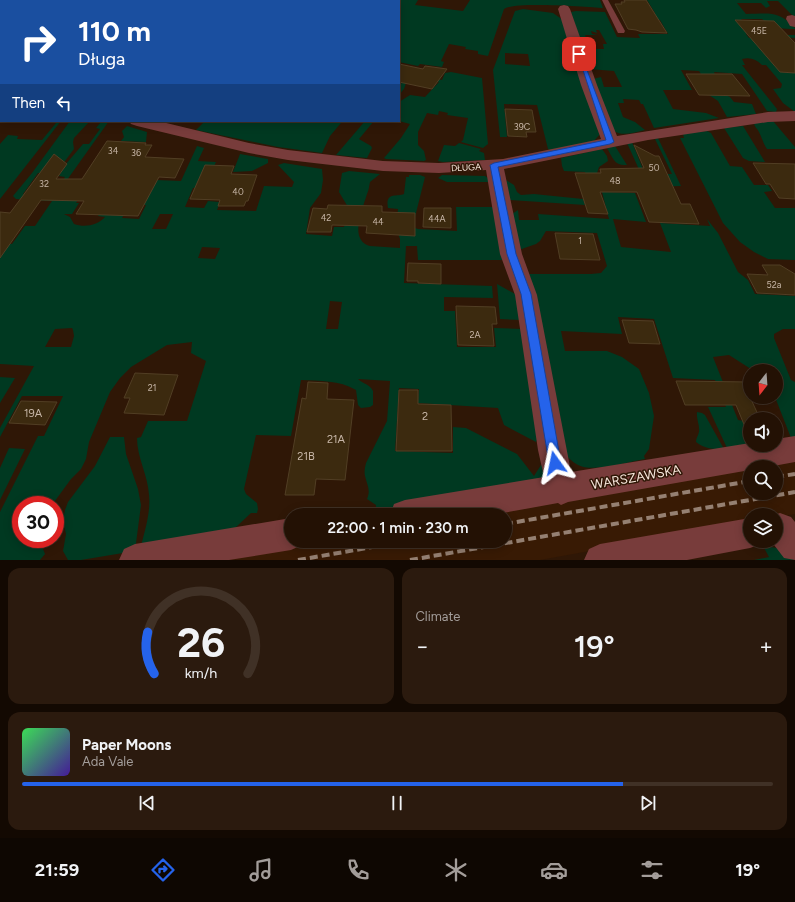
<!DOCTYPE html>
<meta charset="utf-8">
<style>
:root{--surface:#231104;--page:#2b1a0e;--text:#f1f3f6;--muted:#a39d9a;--line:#403126;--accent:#2563eb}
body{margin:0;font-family:Figtree,sans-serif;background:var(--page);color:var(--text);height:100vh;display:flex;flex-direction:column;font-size:15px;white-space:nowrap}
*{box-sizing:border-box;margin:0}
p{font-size:13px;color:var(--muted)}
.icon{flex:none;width:22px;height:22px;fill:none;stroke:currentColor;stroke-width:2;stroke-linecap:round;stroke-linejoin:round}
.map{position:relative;height:560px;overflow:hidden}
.side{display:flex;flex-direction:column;gap:8px;padding:8px;background:#130902;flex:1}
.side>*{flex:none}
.banner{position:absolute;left:0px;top:0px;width:400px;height:122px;box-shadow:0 2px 10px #0003,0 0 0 1px var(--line);background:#1a4fa0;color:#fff;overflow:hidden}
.needle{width:26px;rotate:197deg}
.buttons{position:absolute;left:743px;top:364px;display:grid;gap:8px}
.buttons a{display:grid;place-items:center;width:40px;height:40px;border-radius:50%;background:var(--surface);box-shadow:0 2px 10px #0003,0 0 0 1px var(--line);font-size:20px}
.speed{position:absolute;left:12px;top:496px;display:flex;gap:8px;font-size:20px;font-weight:700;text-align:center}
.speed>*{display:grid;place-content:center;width:52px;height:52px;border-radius:50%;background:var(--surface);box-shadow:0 2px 10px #0003,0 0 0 1px var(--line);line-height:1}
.speed .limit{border:6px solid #d22;background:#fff;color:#111}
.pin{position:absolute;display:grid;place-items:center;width:34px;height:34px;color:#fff;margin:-17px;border-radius:8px;box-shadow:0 2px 6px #0006}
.me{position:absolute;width:44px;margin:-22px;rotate:348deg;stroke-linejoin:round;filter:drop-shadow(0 0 3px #0008)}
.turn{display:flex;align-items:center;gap:14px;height:84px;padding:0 12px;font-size:18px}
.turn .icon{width:52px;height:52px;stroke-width:2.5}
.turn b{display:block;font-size:28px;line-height:34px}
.then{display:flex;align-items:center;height:38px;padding:0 12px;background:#0003;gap:8px;font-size:15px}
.big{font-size:30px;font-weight:600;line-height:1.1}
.side .widget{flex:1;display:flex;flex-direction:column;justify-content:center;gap:6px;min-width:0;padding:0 14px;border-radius:12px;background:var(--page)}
.side .dial{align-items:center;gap:0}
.dial svg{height:104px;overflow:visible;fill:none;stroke:var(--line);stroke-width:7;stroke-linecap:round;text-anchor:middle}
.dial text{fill:var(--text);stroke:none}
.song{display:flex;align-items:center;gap:12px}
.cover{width:48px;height:48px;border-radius:6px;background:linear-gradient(135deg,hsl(130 70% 55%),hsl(260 70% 35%))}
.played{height:4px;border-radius:2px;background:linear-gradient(90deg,var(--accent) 80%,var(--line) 80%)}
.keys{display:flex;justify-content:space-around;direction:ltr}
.heat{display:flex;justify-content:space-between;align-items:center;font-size:22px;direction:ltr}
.side .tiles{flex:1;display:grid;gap:8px;grid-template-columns:1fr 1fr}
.widget:last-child{grid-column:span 2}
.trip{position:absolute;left:284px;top:508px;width:228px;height:40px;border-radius:20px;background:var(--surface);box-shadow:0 2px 10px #0003,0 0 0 1px var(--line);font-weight:600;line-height:40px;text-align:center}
.dock{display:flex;height:64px;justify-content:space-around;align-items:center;background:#0e0702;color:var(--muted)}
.dock .icon{width:28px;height:28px}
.dock .active{color:var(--accent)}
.dock b{font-size:18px;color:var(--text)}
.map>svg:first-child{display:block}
</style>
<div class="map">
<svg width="795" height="560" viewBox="0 0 795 560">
<rect width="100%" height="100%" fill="#2f1706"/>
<!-- built -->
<path fill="#381a04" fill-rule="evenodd" d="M795 457V514L776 517V515H750V522L540 560H186L298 541H505V515H450ZM750 467H776V493H750Z"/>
<!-- green -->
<path fill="#003921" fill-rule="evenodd" d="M236 0H418L415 5 463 11 470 0H600L603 8C588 7 513 1 504 9L488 56 478 54V51L465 49 466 47 449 44 441 61 444 62 442 67 420 64 418 66 399 62V1H234Z
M647 0H795V18L778 1H767L770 6 766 8 761 3H737L746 14C770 14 777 10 795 28V29C783 29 770 28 762 19H741L751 34H746L749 38 767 35H795V38L770 36 779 64 787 73H795V112L783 103 773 89 781 88 782 84 766 65H762C756 59 750 57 742 59L745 65H742L777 109 776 112 767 111 742 74 714 72 719 83 728 96 730 97 734 102 752 104 756 114 727 117 718 101 706 93 709 86 699 71 681 70 692 90H663L673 109 706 113 719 118 654 128 643 104H641L639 100 623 99 624 103H618L623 117 635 122 645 130C635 132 623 137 614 131L593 79 601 77 604 87H622L614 71 589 69 571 12 576 11 605 12 617 37 640 38 638 34H668L660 20 631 19 626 13H655ZM596 30H599L607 44H603L604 49H591L585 35H598L592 34 591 31 597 33Z
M523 9 553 13 563 20 600 134 594 141 551 151 548 149 537 105 504 104 507 137H500L493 70 515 11ZM505 53 528 54 530 66 505 64Z
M451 72 482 78 488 144 483 148 461 142 463 140 468 118 447 115 448 113 439 111 438 115 427 113 418 132V145L424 151 426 160 424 161 386 159 384 158 401 138 410 124 399 121V102L410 95 425 97 439 82 415 76 406 83 404 89 399 95V86L410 74 442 80 445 73Z
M37 121H61L0 199V144L8 135 18 136 17 139 42 140 56 123 36 122Z
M70 121H90L74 138 73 142 74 149 56 173H38L23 194 53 195 65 177 59 176 65 165 83 144H89L100 129 96 128 101 122 109 121 67 180 88 184 76 203H79L72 214H64L70 217 74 224C85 228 98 225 105 217L98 216 110 197 152 163 122 218 139 219 146 205H143L156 180 181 181 197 146 204 148 198 161 216 162C211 173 207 187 193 188L185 207 204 208 208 201 220 202 217 210 256 211 264 186 292 187 294 182 278 165 284 163 322 169 323 180 321 193 310 208 306 234 332 236 334 227H344L348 207 339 192 342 173 349 171 380 174 370 182C369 186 369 190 367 194 363 208 348 240 370 246L400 248V239L396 227 398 209 388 208C385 192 396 197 404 194L406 177H409V175H420L425 177 414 221 415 228 418 229 457 231 456 207H494L489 182H447L438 178 442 175 485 176 491 180 506 260H418L417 246H406L404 283 492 286 493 298 444 297V311H455L457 347H496L494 328 523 329 540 434 536 442 504 425 498 408 418 403 419 389 399 388 395 451 453 453V427L466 428 517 454 534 476 541 465 545 466 546 476 539 483 376 511V505L367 499C371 490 367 485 365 476 364 472 365 467 366 463L387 421 390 381 358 379C363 384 370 384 373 391V405L370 407 361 408 358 405 356 390C339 380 320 381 301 380L291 436 256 435 244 489 246 494 257 503 258 509 257 513H251L234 529 140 550C144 533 151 513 149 495 148 475 137 458 137 438L141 437 148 421H187L206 361 191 353 192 342 167 345 131 367 120 378 110 392 89 442 86 459 81 469 71 479 52 505H21V539H42L41 544 45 554 40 560H0V512L38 436H44L63 396H22L0 437V428L34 366 0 364V243L12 244 25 226H35L52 201 16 199 13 196 32 173ZM160 214H173L166 229H152ZM202 247 220 248 215 259 198 258ZM330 301 342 302 338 329H326ZM72 328 73 330 74 336 71 347H45L55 329Z
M205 121H339L341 123 330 136 322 153 278 147 196 130Z
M365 121H374L359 139 371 146 372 148 367 158 336 155Z
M773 121 795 147V149H767C763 143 762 138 759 132 757 128 755 128 754 123Z
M127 126 147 132 146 142 121 141 124 137 122 131Z
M743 126 765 162 749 161 743 158 724 128Z
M707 131 711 133 730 166 742 167 754 185H768L772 191 764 192 775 208H795V260L768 259 754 252 740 242 723 223 680 138H684L683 134Z
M658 138 681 186 647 187 627 143 632 142 645 174H672L655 139Z
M459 143 481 149 479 151 484 153 485 160 443 162 438 161 444 145 455 146Z
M615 146 627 165C614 166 613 158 607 148Z
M602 149 607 156 608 161 599 167 597 173 588 184 585 172 564 171 562 166 561 158Z
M240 154 268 159V163L252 171 233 172Z
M506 180 514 185 517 192 521 195 534 194 583 199 585 205 510 200Z
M602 192 635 193 646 222 613 219 621 247 671 252 660 223 710 226 707 219 718 233 738 272 748 280 755 294 795 296V329H783L774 334V338L791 380 795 382V437L791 438 775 397 776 371H754L729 355 713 357 738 420 750 422V445L727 448 708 407H726L715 380 673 378 654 319 618 317 622 334 561 331 565 351H607L622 357 639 369 649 393 654 416 649 449 644 456 645 459C628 462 593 473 578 465 572 462 568 457 564 453L531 279 529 274H591L601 273 607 266 597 233 546 231 540 241 536 244 516 251 512 214 518 210 519 220H539L538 214 609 219Z
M497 284 517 295 521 320 500 319Z
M0 377 15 378 0 403Z
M697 412 702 413 705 415 724 449C714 449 704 449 696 442 696 438 698 436 699 432 700 425 696 419 697 412Z
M110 437H124L126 454 138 489 141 505 135 551 81 560H68L63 551 66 534 63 521 65 510 68 502 95 466Z
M9 448 25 449 0 500V468Z
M763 546 777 548 795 560H754L769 557Z"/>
<!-- building -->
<path fill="#3c2a0f" stroke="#513e24" d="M624 0H646L667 33 642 32 636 30 628 29 615 4H622L621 2H625Z
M735 20 774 21 795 43V73L780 72Z
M399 64 423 69 425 66 447 69 432 89 399 82Z
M686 74H732L750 96 699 95Z
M505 109 532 110 536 132H526L527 137 508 136Z
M107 141 146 143 145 145H152L145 157 184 159 175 178 159 177 138 216 76 214 84 201 41 200 0 258V212L10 213 54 154 67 164 56 179H82Z
M634 145 655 156H659L681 204H690L699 224 649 222 637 192H600L608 214 588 213 575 173H601L600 169 644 168Z
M753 163 795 164V199L779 198 770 184H766Z
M205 165 234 166 231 174 257 175 248 201H246L244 206H218L220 200 190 199Z
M328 205 382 206V212L415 213V236L366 233 367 226 332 225 331 232H307L313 208 327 209Z
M424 208H451V228L423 227Z
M555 233 593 234 600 260 560 259Z
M408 263 441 264V284L418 283V281H407Z
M762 265H780L795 274V295L757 293 747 274 768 275Z
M456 306 495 307 497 324H492L494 346 458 345Z
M622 320 653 321 660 344 629 343Z
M135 373 178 375 164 415 124 413 130 398H124Z
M676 381 750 382V397L760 419 750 418V439L736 405H685Z
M308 382 328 383 327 399 354 400 345 480 316 479 314 495H285L302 398 306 399Z
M399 390H418V404L451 405 452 451H396Z
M21 401 57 402 45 425 9 423Z"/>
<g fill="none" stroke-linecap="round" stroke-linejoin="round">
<!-- lane -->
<path fill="#783c3b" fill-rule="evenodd" d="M602 0H608L625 31 624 33H618L617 31Z"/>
<!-- street -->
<path fill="#783c3b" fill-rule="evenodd" d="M564 5 568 6 570 9 597 85 617 136 768 112 795 111V121L768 122 648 140 504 169 522 254 537 295 571 472 750 443V445H776V439L795 436V462L768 467H750V470L568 502 561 505 558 503 492 515H390L394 504 405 500 544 477 538 450 515 295 500 254 486 170 439 173 383 171 288 160 249 153 137 126 131 124 129 121H158L249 143 288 150 383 161 439 163 503 159 601 139 581 85 558 9 560 6Z
M792 15 795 16V27L790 26 786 19 787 16Z
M0 60H1V68H0Z
M1 89V99L0 100V90Z
M780 513 791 517 795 522V560L784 558 771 541H776V515H774Z
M291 518V541H304L302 545 291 550 229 560H119L124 549 135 544Z
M750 518V541H762L761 544 750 548 687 560H584L589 549 600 544Z"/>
<!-- secondary -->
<path fill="#aa4b4b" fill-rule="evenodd" d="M0 0H7L1 1 0 5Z"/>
<!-- rail -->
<path stroke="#958072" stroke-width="4" stroke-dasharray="8 4" stroke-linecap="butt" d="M776 477 795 474
M505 524 750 481
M298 560 407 541
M410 560 795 492"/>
</g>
<!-- route -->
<path fill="#2563eb" stroke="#184099" d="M577 52 581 54 614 142 610 144 498 167 516 254 531 294 561 463 559 467 555 469 551 467 549 463 521 294 507 254 490 165 494 163 606 140Z"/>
<g text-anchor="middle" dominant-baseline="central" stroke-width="3" stroke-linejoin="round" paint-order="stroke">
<!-- number labels -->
<g font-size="9" fill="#c8b7a8">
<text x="759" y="30">45E</text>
<text x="522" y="126">39C</text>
<text x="113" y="150">34</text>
<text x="136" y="152">36</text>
<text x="654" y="167">50</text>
<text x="615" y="180">48</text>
<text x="44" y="183">32</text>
<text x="238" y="191">40</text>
<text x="326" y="217">42</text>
<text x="437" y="218">44A</text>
<text x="378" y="221">44</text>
<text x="580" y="240">1</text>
<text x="774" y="284">52a</text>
<text x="475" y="334">2A</text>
<text x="152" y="387">21</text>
</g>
<!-- far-street labels -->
<g font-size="9" fill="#f7e6db" stroke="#2f1706">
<text transform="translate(466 167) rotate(-3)">DŁUGA</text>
</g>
<!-- near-number labels -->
<g font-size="11" fill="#c8b7a8">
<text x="33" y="413">19A</text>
<text x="425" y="416">2</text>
<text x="336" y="439">21A</text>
<text x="306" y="456">21B</text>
</g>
<!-- near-street labels -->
<g font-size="13" fill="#f7e6db" stroke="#2f1706">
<text transform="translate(636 477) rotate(-10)">WARSZAWSKA</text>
</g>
</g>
</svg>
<div class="buttons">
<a><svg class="needle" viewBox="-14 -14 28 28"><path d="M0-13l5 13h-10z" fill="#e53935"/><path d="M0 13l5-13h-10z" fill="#a39d9a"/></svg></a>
<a><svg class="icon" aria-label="sound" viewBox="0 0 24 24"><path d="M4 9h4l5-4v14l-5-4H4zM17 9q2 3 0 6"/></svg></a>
<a><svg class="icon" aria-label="search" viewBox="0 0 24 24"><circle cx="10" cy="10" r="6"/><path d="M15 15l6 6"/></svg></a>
<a><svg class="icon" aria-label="layers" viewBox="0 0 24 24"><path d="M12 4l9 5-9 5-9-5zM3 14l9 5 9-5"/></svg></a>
</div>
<div class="speed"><div class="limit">30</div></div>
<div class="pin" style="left:579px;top:54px;background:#d93025"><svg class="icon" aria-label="arrive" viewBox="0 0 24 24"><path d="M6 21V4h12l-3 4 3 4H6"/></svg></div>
<svg class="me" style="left:555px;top:463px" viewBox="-20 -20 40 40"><path d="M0-17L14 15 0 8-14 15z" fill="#2563eb" stroke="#fff" stroke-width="4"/></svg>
<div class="trip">22:00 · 1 min · 230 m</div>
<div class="banner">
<div class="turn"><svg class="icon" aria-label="right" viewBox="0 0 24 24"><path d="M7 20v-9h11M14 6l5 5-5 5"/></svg><div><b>110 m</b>Długa</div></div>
<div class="then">Then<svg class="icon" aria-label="left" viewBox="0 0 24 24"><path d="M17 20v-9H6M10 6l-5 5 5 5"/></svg></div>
</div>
</div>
<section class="side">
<div class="tiles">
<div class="widget dial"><svg viewBox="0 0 100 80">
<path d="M14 69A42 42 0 1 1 86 69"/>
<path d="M14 69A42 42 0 0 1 9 37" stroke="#2563eb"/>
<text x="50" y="56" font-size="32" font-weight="700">26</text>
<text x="50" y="72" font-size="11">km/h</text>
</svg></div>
<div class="widget"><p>Climate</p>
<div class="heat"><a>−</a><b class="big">19°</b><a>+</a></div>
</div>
<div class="widget">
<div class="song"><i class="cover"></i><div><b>Paper Moons</b><p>Ada Vale</p></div></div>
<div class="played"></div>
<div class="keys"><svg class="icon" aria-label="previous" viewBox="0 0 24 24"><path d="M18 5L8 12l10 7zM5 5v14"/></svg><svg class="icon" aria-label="pause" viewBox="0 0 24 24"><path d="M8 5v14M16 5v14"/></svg><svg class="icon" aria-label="next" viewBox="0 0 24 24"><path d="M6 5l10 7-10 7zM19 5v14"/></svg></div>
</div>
</div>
</section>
<nav class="dock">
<b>21:59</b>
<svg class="icon active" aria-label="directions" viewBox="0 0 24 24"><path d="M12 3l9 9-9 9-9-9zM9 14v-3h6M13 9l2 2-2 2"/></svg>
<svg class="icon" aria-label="music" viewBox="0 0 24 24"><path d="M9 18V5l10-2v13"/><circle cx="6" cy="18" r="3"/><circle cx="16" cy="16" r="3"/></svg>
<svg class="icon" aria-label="phone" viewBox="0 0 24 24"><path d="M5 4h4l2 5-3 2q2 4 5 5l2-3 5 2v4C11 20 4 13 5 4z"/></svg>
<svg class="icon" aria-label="climate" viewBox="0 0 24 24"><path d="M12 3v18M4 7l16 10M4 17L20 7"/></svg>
<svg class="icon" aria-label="car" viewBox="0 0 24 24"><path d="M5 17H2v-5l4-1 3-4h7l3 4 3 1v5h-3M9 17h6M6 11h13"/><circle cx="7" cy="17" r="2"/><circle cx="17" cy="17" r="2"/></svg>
<svg class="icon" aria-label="filters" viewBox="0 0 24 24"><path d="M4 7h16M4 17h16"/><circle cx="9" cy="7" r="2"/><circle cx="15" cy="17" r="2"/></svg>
<b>19°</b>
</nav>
